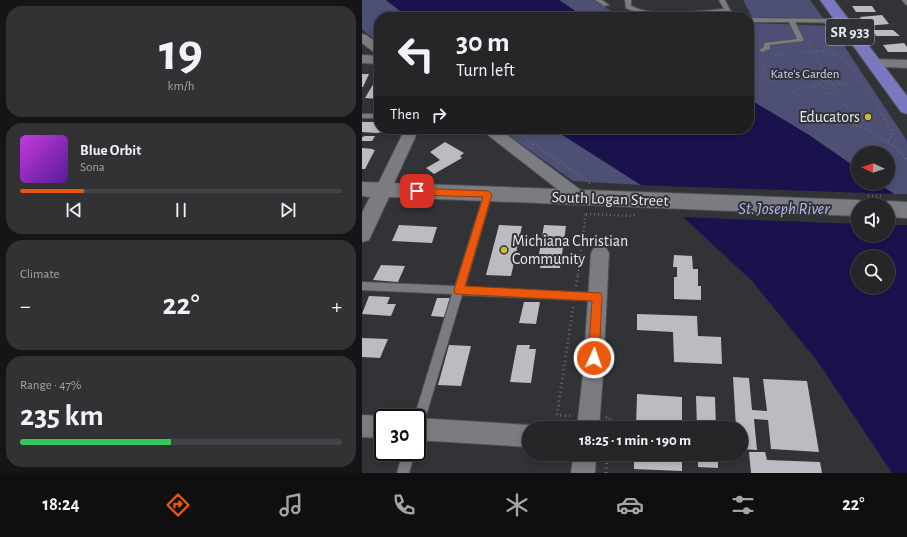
<!DOCTYPE html>
<meta charset="utf-8">
<style>
:root{--surface:#262629;--page:#323235;--text:#f1f3f6;--muted:#a4a5a8;--line:#424346;--accent:#ea580c}
body{margin:0;font-family:"Alegreya Sans",sans-serif;background:var(--page);color:var(--text);height:100vh;display:flex;flex-direction:column;font-size:15px;white-space:nowrap}
*{box-sizing:border-box;margin:0}
p{font-size:13px;color:var(--muted)}
.icon{flex:none;width:22px;height:22px;fill:none;stroke:currentColor;stroke-width:2;stroke-linecap:round;stroke-linejoin:round}
.map{position:relative;flex:1;overflow:hidden}
.drawer{display:flex;flex-direction:column;gap:6px;padding:6px;background:#151517;width:362px}
.drawer>*{flex:none}
.hud{position:absolute;left:12px;top:12px;width:380px;height:122px;border-radius:16px;box-shadow:0 2px 6px #0003,0 0 0 1px var(--line);background:#262629;color:var(--text);overflow:hidden}
.needle{width:26px;rotate:273deg}
.tools{position:absolute;left:489px;top:146px;display:grid;gap:8px}
.tools a{display:grid;place-items:center;width:44px;height:44px;border-radius:50%;background:var(--surface);box-shadow:0 2px 6px #0003,0 0 0 1px var(--line);font-size:20px}
.speed{position:absolute;left:12px;top:409px;display:flex;gap:8px;font-size:20px;font-weight:700;text-align:center}
.speed>*{display:grid;place-content:center;width:52px;height:52px;border-radius:50%;background:var(--surface);box-shadow:0 2px 6px #0003,0 0 0 1px var(--line);line-height:1}
.speed .limit{border:2px solid #111;border-radius:6px;background:#fff;color:#111}
.pin{position:absolute;display:grid;place-items:center;width:34px;height:34px;color:#fff;margin:-17px;border-radius:8px;box-shadow:0 2px 6px #0006}
.me{position:absolute;width:44px;margin:-22px;rotate:3deg;stroke-linejoin:round;filter:drop-shadow(0 0 3px #0008)}
.turn{display:flex;align-items:center;gap:14px;height:84px;padding:0 16px;font-size:18px}
.turn .icon{width:52px;height:52px;stroke-width:2.5}
.turn b{display:block;font-size:28px;line-height:34px}
.then{display:flex;align-items:center;height:38px;padding:0 16px;background:#0003;gap:8px;font-size:15px}
.big{font-size:30px;font-weight:700;line-height:1.1}
.drawer .widget{flex:1;display:flex;flex-direction:column;justify-content:center;gap:6px;min-width:0;padding:0 14px;border-radius:16px;background:var(--page)}
.drawer .dial{align-items:center;gap:0}
.dial b{font-size:52px;line-height:1}
.song{display:flex;align-items:center;gap:12px}
.cover{width:48px;height:48px;border-radius:6px;background:linear-gradient(135deg,hsl(290 70% 55%),hsl(270 70% 35%))}
.played{height:4px;border-radius:2px;background:linear-gradient(90deg,var(--accent) 20%,var(--line) 20%)}
.keys{display:flex;justify-content:space-around;direction:ltr}
.heat{display:flex;justify-content:space-between;align-items:center;font-size:22px;direction:ltr}
.charge{height:6px;border-radius:3px;background:linear-gradient(90deg,#34c759 47%,var(--line) 0)}
.trip{position:absolute;left:160px;top:421px;width:226px;height:40px;border-radius:20px;background:var(--surface);box-shadow:0 2px 6px #0003,0 0 0 1px var(--line);font-weight:700;line-height:40px;text-align:center}
.tab-bar{display:flex;height:64px;justify-content:space-around;align-items:center;background:#0f0f10;color:var(--muted)}
.tab-bar .icon{width:28px;height:28px}
.tab-bar .on{color:var(--accent)}
.tab-bar b{font-size:18px;color:var(--text)}
main{display:flex;flex:1;min-height:0}
.map>svg:first-child{display:block}
</style>
<main>
<section class="drawer">
<div class="widget dial"><b>19</b><p>km/h</p></div>
<div class="widget">
<div class="song"><i class="cover"></i><div><b>Blue Orbit</b><p>Sona</p></div></div>
<div class="played"></div>
<div class="keys"><svg class="icon" aria-label="previous" viewBox="0 0 24 24"><path d="M18 5L8 12l10 7zM5 5v14"/></svg><svg class="icon" aria-label="pause" viewBox="0 0 24 24"><path d="M8 5v14M16 5v14"/></svg><svg class="icon" aria-label="next" viewBox="0 0 24 24"><path d="M6 5l10 7-10 7zM19 5v14"/></svg></div>
</div>
<div class="widget"><p>Climate</p>
<div class="heat"><a>−</a><b class="big">22°</b><a>+</a></div>
</div>
<div class="widget"><p>Range · 47%</p><b class="big">235 km</b><div class="charge"></div></div>
</section>
<div class="map">
<svg width="545" height="473" viewBox="0 0 545 473">
<rect width="100%" height="100%" fill="#323337"/>
<!-- green -->
<path fill="#4d4f75" d="M0 0H24L46 17H17V43L0 29Z
M197 0H231L254 14V17H222Z
M381 0H448L461 18 390 17Z
M391 23 469 26 545 141V194H532L516 183H526V153H496V169L447 135 387 99V44L391 43 393 33Z
M138 129H191L279 185 211 181Z"/>
<!-- water -->
<path fill="#1a124c" fill-rule="evenodd" d="M24 0H197L222 17H46Z
M387 99 447 135 496 169V183H516L532 194 545 208V473H530L456 362 390 281 320 216 279 185 191 129H387ZM496 205H526V235H496ZM496 257H526V287H496Z"/>
<!-- pier -->
<path fill="#323337" d="M275 185 534 194 545 205V225H526V205H496V224L318 217Z"/>
<!-- building -->
<path fill="#bbbbc1" d="M490 6H510L514 12H494Z
M520 15 527 24 504 26 498 17Z
M511 30H531L538 36H514Z
M542 43 545 47V52H526L521 45Z
M0 74H7L1 87H0Z
M13 81H17V99L3 98Z
M0 122H17V129H21L20 132 15 133 0 132Z
M3 136H13L10 141H0V137Z
M83 142 102 153 98 156 100 158 72 174 64 168 78 160 68 152Z
M0 148 11 149V150H13L3 169H0Z
M37 225 75 227 70 243 30 241Z
M137 225 160 226 149 276 124 275Z
M182 225 204 226 198 268H178L180 254H177Z
M312 255 330 256 331 269H336V286H339V300L312 299V277H315V267H311Z
M19 265 43 266 36 282 11 280Z
M7 296 28 297 25 304H34L29 316 0 314Z
M75 298H88L82 317 69 316Z
M162 302H178L174 324 157 323Z
M275 314 335 316 336 336 359 337 360 364 312 362 311 332 275 330Z
M0 338 26 339 18 358 0 357Z
M87 345 109 346 99 386 76 385Z
M155 345H168L167 349H174L169 383 148 382Z
M371 377 387 378 390 410 405 411 401 379 445 381 457 452 409 449 406 420 392 419 395 450 379 449V428H374Z
M275 394 320 397V428H274Z
M334 396 353 397 354 428H335Z
M387 452H403L405 460 458 462 460 473H389Z
M272 454H320V471L272 469Z
M336 454H356V468L336 467Z"/>
<g fill="none" stroke-linecap="round" stroke-linejoin="round">
<defs>
<path id="service" d="M233 0H240L247 5 242 6Z
M263 0H269V6C297 19 332 11 362 9L357 0H363L368 10 378 17H371L365 13C332 15 295 23 264 8Z
M540 0H545V5L543 4Z
M387 18 481 19 484 21 481 23 433 22 442 40 441 41 408 45V49L400 52 397 50 402 47V43L435 39 427 22H387Z
M0 114H17V118H0Z
M126 191 130 194 103 287 235 293 238 294 240 297 238 300 235 301 100 295 61 426 59 430 55 432V418H52L90 294 0 290V282L93 286 122 194Z
M41 452H53L47 473H35Z"/>
<path id="minor" d="M0 34 4 35 17 44V54L13 53 0 43Z
M0 55 17 56V64L0 63Z
M511 59 545 60V68L507 66 505 63 507 60Z
M43 129H57L27 194 21 196 15 194 13 190Z
M120 129H137L224 194 226 198 224 202 218 204 212 202 122 132Z
M238 246 244 248 247 253 241 374 237 428H215L221 374 229 253 232 248Z
M0 415 21 416 26 418H21V438L0 437Z
M55 418 167 425 175 428H167V447L55 440Z
M212 454H234L233 473H209Z"/>
<path id="tertiary" d="M0 182 496 200 503 203 504 205H496V216L27 197 7 240 0 242V213L8 197 0 196Z
M526 201 545 202V218L526 217V205H518Z"/>
<path id="primary" d="M458 0H472L545 96V114L539 112Z"/>
</defs>
<!-- service casing -->
<use href="#service" stroke="#505054" stroke-width="2"/>
<!-- minor casing -->
<use href="#minor" stroke="#505054" stroke-width="2"/>
<!-- tertiary casing -->
<use href="#tertiary" stroke="#505054" stroke-width="2"/>
<!-- primary casing -->
<use href="#primary" stroke="#505054" stroke-width="2"/>
<!-- path-far2 -->
<path stroke="#696a6e" stroke-width="2" stroke-dasharray="0.5 2" stroke-linecap="butt" d="M0 16 17 30
M447 42 465 77
M465 46 474 56
M460 51C467 53 474 55 480 59 496 69 514 104 524 120
M401 68 405 78
M387 72 397 69 417 54 460 51 465 46 464 39 469 28
M387 73 420 85 486 120
M460 76C468 77 476 79 480 87L478 92 465 94 453 89 450 83Z
M460 81H467L472 85V87L468 89H462L457 84Z
M465 85 499 82
M467 90 476 101 499 114
M432 92 439 87 458 86
M503 112 510 115 511 118 507 120 501 118 499 114Z
M511 116 521 115
M501 120 502 119"/>
<!-- path-far1 -->
<path stroke="#696a6e" stroke-width="2.5" stroke-dasharray="1 3" stroke-linecap="butt" d="M484 119C505 131 530 140 545 160
M505 119H509
M523 119 531 135 524 142
M494 126 502 119
M155 132 229 184
M506 196H519
M224 214 271 216 274 214
M216 275 224 212"/>
<!-- path -->
<path stroke="#696a6e" stroke-width="3" stroke-dasharray="1 3.5" stroke-linecap="butt" d="M214 286 216 274
M211 307 195 415 211 416
M244 417 248 418 247 428
M244 473 245 454"/>
<!-- service -->
<use href="#service" fill="#7b7c81" fill-rule="evenodd"/>
<!-- minor -->
<use href="#minor" fill="#7b7c81" fill-rule="evenodd"/>
<!-- tertiary -->
<use href="#tertiary" fill="#7b7c81" fill-rule="evenodd"/>
<!-- primary -->
<use href="#primary" fill="#7a79bf" fill-rule="evenodd"/>
</g>
<!-- route -->
<path fill="#ea580c" stroke="#983908" d="M55 188 126 191 130 194 103 286 239 293 240 297 237 358 236 362 232 363 228 362 226 358 230 301 93 294 92 290 121 197 55 195 51 191Z"/>
<!-- markers -->
<g fill="#cbba39" stroke="#323337" stroke-width="1.5">
<circle cx="506" cy="117" r="4"/>
<circle cx="142" cy="250" r="4"/>
</g>
<g text-anchor="middle" dominant-baseline="central" stroke-width="4" stroke-linejoin="round" paint-order="stroke">
<!-- far-park labels -->
<g font-size="13" fill="#d0d3f9" stroke="#323337">
<text x="443" y="74">Kate's Garden</text>
</g>
<!-- shield labels -->
<rect fill="#323337" stroke="#b1b2b6" stroke-width="1" x="464" y="19" width="48" height="26" rx="3"/>
<g font-size="15" font-weight="bold" fill="#e8e9ec">
<text x="488" y="32">SR 933</text>
</g>
<!-- poi labels -->
<g font-size="16" fill="#e8e9ec" stroke="#323337" text-anchor="end">
<text x="498" y="117">Educators</text>
<text x="150" y="241" text-anchor="start">Michiana Christian<tspan x="150" dy="18">Community</tspan></text>
</g>
<!-- street labels -->
<g font-size="16" fill="#e8e9ec" stroke="#323337">
<text transform="translate(248 199) rotate(2)">South Logan Street</text>
</g>
<!-- water labels -->
<g font-size="17" font-style="italic" fill="#b6baf2" stroke="#323337">
<text x="422" y="208">St. Joseph River</text>
</g>
</g>
</svg>
<div class="tools">
<a><svg class="needle" viewBox="-14 -14 28 28"><path d="M0-13l5 13h-10z" fill="#e53935"/><path d="M0 13l5-13h-10z" fill="#a4a5a8"/></svg></a>
<a><svg class="icon" aria-label="sound" viewBox="0 0 24 24"><path d="M4 9h4l5-4v14l-5-4H4zM17 9q2 3 0 6"/></svg></a>
<a><svg class="icon" aria-label="search" viewBox="0 0 24 24"><circle cx="10" cy="10" r="6"/><path d="M15 15l6 6"/></svg></a>
</div>
<div class="speed"><div class="limit">30</div></div>
<div class="pin" style="left:55px;top:191px;background:#d93025"><svg class="icon" aria-label="arrive" viewBox="0 0 24 24"><path d="M6 21V4h12l-3 4 3 4H6"/></svg></div>
<svg class="me" style="left:232px;top:358px" viewBox="-20 -20 40 40"><circle r="17" fill="#ea580c" stroke="#fff" stroke-width="3"/><path d="M0-11L8 9 0 5-8 9z" fill="#fff"/></svg>
<div class="trip">18:25 · 1 min · 190 m</div>
<div class="hud">
<div class="turn"><svg class="icon" aria-label="left" viewBox="0 0 24 24"><path d="M17 20v-9H6M10 6l-5 5 5 5"/></svg><div><b>30 m</b>Turn left</div></div>
<div class="then">Then<svg class="icon" aria-label="right" viewBox="0 0 24 24"><path d="M7 20v-9h11M14 6l5 5-5 5"/></svg></div>
</div>
</div>
</main>
<nav class="tab-bar">
<b>18:24</b>
<svg class="icon on" aria-label="directions" viewBox="0 0 24 24"><path d="M12 3l9 9-9 9-9-9zM9 14v-3h6M13 9l2 2-2 2"/></svg>
<svg class="icon" aria-label="music" viewBox="0 0 24 24"><path d="M9 18V5l10-2v13"/><circle cx="6" cy="18" r="3"/><circle cx="16" cy="16" r="3"/></svg>
<svg class="icon" aria-label="phone" viewBox="0 0 24 24"><path d="M5 4h4l2 5-3 2q2 4 5 5l2-3 5 2v4C11 20 4 13 5 4z"/></svg>
<svg class="icon" aria-label="climate" viewBox="0 0 24 24"><path d="M12 3v18M4 7l16 10M4 17L20 7"/></svg>
<svg class="icon" aria-label="car" viewBox="0 0 24 24"><path d="M5 17H2v-5l4-1 3-4h7l3 4 3 1v5h-3M9 17h6M6 11h13"/><circle cx="7" cy="17" r="2"/><circle cx="17" cy="17" r="2"/></svg>
<svg class="icon" aria-label="filters" viewBox="0 0 24 24"><path d="M4 7h16M4 17h16"/><circle cx="9" cy="7" r="2"/><circle cx="15" cy="17" r="2"/></svg>
<b>22°</b>
</nav>
